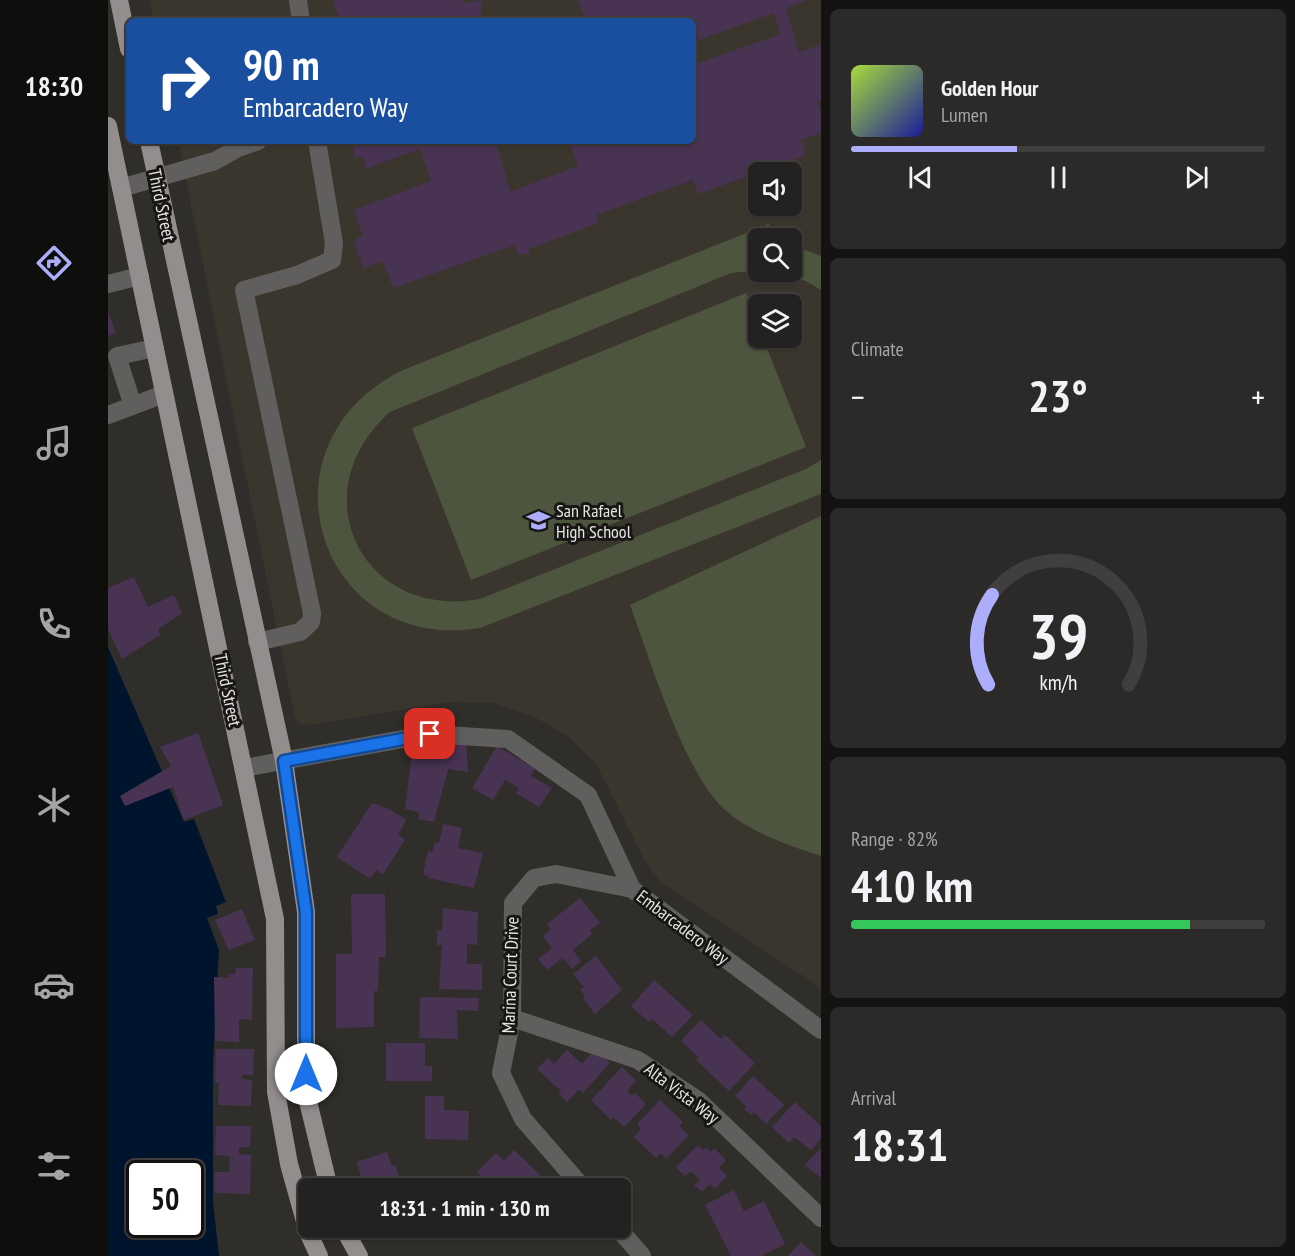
<!DOCTYPE html>
<meta charset="utf-8">
<style>
:root{--surface:#242220;--page:#2c2a29;--text:#f1f3f6;--muted:#a3a4a5;--line:#413f3e;--accent:#adaefb}
body{margin:0;font-family:"PT Sans Narrow",sans-serif;background:var(--page);color:var(--text);height:100vh;display:flex;flex-direction:column;font-size:22px;white-space:nowrap}
*{box-sizing:border-box;margin:0}
p{font-size:20px;color:var(--muted)}
.icon{flex:none;width:33px;height:33px;fill:none;stroke:currentColor;stroke-width:2;stroke-linecap:round;stroke-linejoin:round}
.map{position:relative;flex:1;overflow:hidden}
.panel{display:flex;flex-direction:column;gap:9px;padding:9px;background:#141312;width:474px}
.panel>*{flex:none}
.guide{position:absolute;left:18px;top:18px;width:570px;height:126px;border-radius:9px;box-shadow:0 2px 4px #0004,0 0 0 2px var(--line);background:#1a4fa0;color:#fff;overflow:hidden}
.buttons{position:absolute;left:640px;top:162px;display:grid;gap:12px}
.buttons a{display:grid;place-items:center;width:54px;height:54px;border-radius:9px;background:var(--surface);box-shadow:0 2px 4px #0004,0 0 0 2px var(--line);font-size:30px}
.speed{position:absolute;left:18px;top:1160px;display:flex;gap:12px;font-size:30px;font-weight:700;text-align:center}
.speed>*{display:grid;place-content:center;width:78px;height:78px;border-radius:50%;background:var(--surface);box-shadow:0 2px 4px #0004,0 0 0 2px var(--line);line-height:1}
.speed .limit{border:3px solid #111;border-radius:9px;background:#fff;color:#111}
.pin{position:absolute;display:grid;place-items:center;width:51px;height:51px;color:#fff;margin:-26px;border-radius:12px;box-shadow:0 3px 9px #0006}
.me{position:absolute;width:66px;margin:-33px;rotate:0deg;stroke-linejoin:round;filter:drop-shadow(0 0 4px #0008)}
.turn{display:flex;align-items:center;gap:21px;height:126px;padding:0 18px;font-size:27px}
.turn .icon{width:78px;height:78px;stroke-width:2.5}
.turn b{display:block;font-size:42px;line-height:51px}
.big{font-size:45px;font-weight:800;line-height:1.1}
.panel .tile{flex:1;display:flex;flex-direction:column;justify-content:center;gap:9px;min-width:0;padding:0 21px;border-radius:9px;background:var(--page)}
.panel .dial{align-items:center;gap:0}
.dial svg{height:156px;overflow:visible;fill:none;stroke:var(--line);stroke-width:7;stroke-linecap:round;text-anchor:middle}
.dial text{fill:var(--text);stroke:none}
.song{display:flex;align-items:center;gap:18px}
.cover{width:72px;height:72px;border-radius:9px;background:linear-gradient(135deg,hsl(80 70% 55%),hsl(240 70% 35%))}
.played{height:6px;border-radius:3px;background:linear-gradient(90deg,var(--accent) 40%,var(--line) 40%)}
.keys{display:flex;justify-content:space-around;direction:ltr}
.heat{display:flex;justify-content:space-between;align-items:center;font-size:33px;direction:ltr}
.charge{height:9px;border-radius:4px;background:linear-gradient(90deg,#34c759 82%,var(--line) 0)}
.trip{position:absolute;left:190px;top:1178px;width:333px;height:60px;border-radius:9px;background:var(--surface);box-shadow:0 2px 4px #0004,0 0 0 2px var(--line);font-weight:800;line-height:60px;text-align:center}
main{display:flex;flex:1;min-height:0}
.menu{display:flex;flex-direction:column;width:108px;justify-content:space-around;align-items:center;background:#0e0e0d;color:var(--muted)}
.menu .icon{width:42px;height:42px}
.menu .current{color:var(--accent)}
.menu b{font-size:27px;color:var(--text)}
.map>svg:first-child{display:block}
</style>
<main>
<nav class="menu">
<b>18:30</b>
<svg class="icon current" aria-label="directions" viewBox="0 0 24 24"><path d="M12 3l9 9-9 9-9-9zM9 14v-3h6M13 9l2 2-2 2"/></svg>
<svg class="icon" aria-label="music" viewBox="0 0 24 24"><path d="M9 18V5l10-2v13"/><circle cx="6" cy="18" r="3"/><circle cx="16" cy="16" r="3"/></svg>
<svg class="icon" aria-label="phone" viewBox="0 0 24 24"><path d="M5 4h4l2 5-3 2q2 4 5 5l2-3 5 2v4C11 20 4 13 5 4z"/></svg>
<svg class="icon" aria-label="climate" viewBox="0 0 24 24"><path d="M12 3v18M4 7l16 10M4 17L20 7"/></svg>
<svg class="icon" aria-label="car" viewBox="0 0 24 24"><path d="M5 17H2v-5l4-1 3-4h7l3 4 3 1v5h-3M9 17h6M6 11h13"/><circle cx="7" cy="17" r="2"/><circle cx="17" cy="17" r="2"/></svg>
<svg class="icon" aria-label="filters" viewBox="0 0 24 24"><path d="M4 7h16M4 17h16"/><circle cx="9" cy="7" r="2"/><circle cx="15" cy="17" r="2"/></svg>
</nav>
<div class="map">
<svg width="713" height="1256" viewBox="0 0 713 1256">
<rect width="100%" height="100%" fill="#302e2a"/>
<!-- built -->
<path fill="#3b362d" fill-rule="evenodd" d="M42 0H713V990L706 983 552 882 536 859 488 764 458 735 425 716 385 703 344 702 200 725 191 724 187 718 70 141H585V21H46ZM651 172H684V206H651ZM651 238H684V272H651ZM651 304H684V338H651Z"/>
<!-- green -->
<path fill="#4d553e" d="M661 224 667 238H651V270L623 273 282 412C192 492 253 620 372 599L698 469 713 460V494L372 628C209 655 144 443 295 370Z
M684 245 713 256V290L698 281 666 272H684Z
M638 293 651 326V338H655L698 447 363 580 304 428Z
M713 516V856C678 844 642 833 615 808 575 770 542 659 522 605Z"/>
<!-- water -->
<path fill="#00142d" fill-rule="evenodd" d="M0 647 76 822 86 819 118 902 108 906 110 914 99 918 111 950 105 1064V1202L111 1256H0ZM32 1173H82V1224H32Z"/>
<!-- building -->
<path fill="#493353" d="M225 0H354L355 3 374 0 372 21H232Z
M470 0H699L678 8 691 52 713 44V100L709 102 713 112V133L693 140 698 155 590 194 585 180 488 215 491 223 421 249 402 192 470 166 461 141H585V65L673 34 666 13 585 42V21H478Z
M244 141H387L422 253 411 255 406 245 285 288 275 261 255 268 246 240 255 236 246 210 323 181 312 149 257 169 256 157 247 158Z
M0 312 8 333 0 336Z
M26 577 40 607 66 595 74 613 50 629 52 635 14 659 0 629V588Z
M90 733 115 805 76 820 65 787 17 806 12 796 63 766 52 747Z
M335 741 358 745 360 772 340 769 326 822 310 819 311 812 297 809 304 753 328 758 329 754 332 755Z
M389 746 427 769 423 776 444 788 431 807 408 793 411 788 397 780 385 800 364 788Z
M264 803 281 809 298 820 290 835 297 840 275 874 268 870 262 879 229 857Z
M335 824 354 828 350 848 375 853 366 888 320 878V876L315 874 320 851 325 852 327 842 331 843Z
M243 894H277L278 957H271L270 991H266V1027L228 1028V954H244Z
M472 898 492 923 482 931 484 934 465 950 473 961 464 969 455 958 439 970 430 959 444 948 435 936 443 929 439 924Z
M335 908 370 912 369 945 359 944V964H374V990L331 989 334 945H329V930L334 931Z
M134 909 147 940 121 950 107 920Z
M488 956 514 990 487 1014 475 998 477 996 472 990 476 987 465 974Z
M128 968H145L144 1020 131 1019V1042L107 1041 106 977 121 978 120 974H127Z
M546 980 585 1015 564 1037 544 1019 541 1022 523 1006Z
M312 997 371 998 370 1011 349 1010 350 1039 311 1038Z
M593 1020 613 1039 617 1035 647 1063 621 1091 588 1060 591 1058 573 1041Z
M278 1043H317V1066H324V1081H278Z
M108 1049H146L145 1075H134V1079L144 1080 143 1106 110 1105 111 1083H107Z
M487 1049 502 1063 475 1093 471 1089 459 1102 451 1094 453 1091 429 1069 440 1058 446 1064 459 1050 474 1064Z
M514 1067 528 1081 519 1091 524 1096 527 1093 538 1104 516 1127 505 1117 503 1120 483 1100Z
M645 1076 676 1105 658 1124 646 1112 643 1115 636 1109 638 1106 627 1096Z
M317 1096H336V1110L361 1111 360 1140 317 1139Z
M552 1100 575 1122 571 1126 581 1135 558 1159 553 1153 548 1158 526 1137 533 1129 529 1124Z
M687 1102 713 1126V1139L703 1150 686 1137 681 1143 664 1127Z
M108 1126H143L142 1147H131V1154L143 1155 142 1194 107 1193V1172H121L122 1156 107 1155Z
M590 1145 595 1150 598 1147 603 1152 606 1148 618 1160 611 1168 619 1176 607 1189 602 1184 594 1192 586 1185 592 1180 583 1171 577 1176 568 1167Z
M713 1148V1178L697 1165Z
M406 1150 439 1182 433 1188H396L388 1180 382 1186 369 1172 388 1153 396 1161Z
M279 1152 284 1166 287 1165 295 1188H256L249 1162Z
M626 1190 636 1211 656 1201 677 1244 653 1256H623L597 1205Z
M693 1242 708 1256H680Z"/>
<g fill="none" stroke-linecap="round" stroke-linejoin="round">
<!-- minor -->
<path stroke="#615f5e" stroke-width="18" d="M190 0 193 21
M13 188 107 161 130 148 150 141
M0 284 32 276
M25 406 9 356 47 348
M0 415 56 394
M149 642 192 632 203 622 204 613 136 290 189 275 224 260 226 243 209 141
M136 768 322 734 400 739 480 795 524 889 713 1030
M404 1018 530 1060 591 1101 713 1218
M475 1188 415 1119 393 1073 404 1018 405 903 426 878 448 874 524 889
M509 1227 534 1256"/>
<!-- major -->
<path stroke="#938e8d" stroke-width="18" d="M11 0 21 49
M0 126 167 919 168 1092 181 1164 200 1232 211 1256
M41 141 176 761 198 912V1093L221 1188
M235 1227 251 1256"/>
</g>
<g fill="none" stroke-linecap="round" stroke-linejoin="round">
<defs>
<path id="route" d="M198 1074V912L176 761 322 734"/>
</defs>
<!-- route casing -->
<use href="#route" stroke="#114b97" stroke-width="15"/>
<!-- route -->
<use href="#route" stroke="#1a73e8" stroke-width="10"/>
</g>
<!-- icons -->
<defs>
<symbol id="school-bare" viewBox="-9 -9 18 18"><path d="M0-5L7-2L0 1L-7-2ZM-4 1L0 2.5L4 1V4Q0 6-4 4Z" fill="#adaefb" stroke="#171614" stroke-width="2.5" paint-order="stroke"/></symbol>
</defs>
<g fill-rule="evenodd">
<use href="#school-bare" x="414" y="504" width="33" height="33"/>
</g>
<g text-anchor="middle" dominant-baseline="central" stroke-width="6" stroke-linejoin="round" paint-order="stroke">
<!-- street labels -->
<g font-size="18" fill="#e6e5e2" stroke="#171614">
<text transform="translate(54 205) rotate(78)">Third Street</text>
<text transform="translate(120 690) rotate(78)">Third Street</text>
<text transform="translate(575 927) rotate(37)">Embarcadero Way</text>
<text transform="translate(402 975) rotate(-88)">Marina Court Drive</text>
<text transform="translate(574 1093) rotate(37)">Alta Vista Way</text>
</g>
<!-- poi labels -->
<g font-size="18" fill="#e6e5e2" stroke="#171614" text-anchor="start">
<text x="448" y="510">San Rafael<tspan x="448" dy="21">High School</tspan></text>
</g>
</g>
</svg>
<div class="buttons">
<a><svg class="icon" aria-label="sound" viewBox="0 0 24 24"><path d="M4 9h4l5-4v14l-5-4H4zM17 9q2 3 0 6"/></svg></a>
<a><svg class="icon" aria-label="search" viewBox="0 0 24 24"><circle cx="10" cy="10" r="6"/><path d="M15 15l6 6"/></svg></a>
<a><svg class="icon" aria-label="layers" viewBox="0 0 24 24"><path d="M12 4l9 5-9 5-9-5zM3 14l9 5 9-5"/></svg></a>
</div>
<div class="speed"><div class="limit">50</div></div>
<div class="pin" style="left:322px;top:734px;background:#d93025"><svg class="icon" aria-label="arrive" viewBox="0 0 24 24"><path d="M6 21V4h12l-3 4 3 4H6"/></svg></div>
<svg class="me" style="left:198px;top:1074px" viewBox="-20 -20 40 40"><circle r="19" fill="#fff"/><path d="M0-13L10 11 0 6-10 11z" fill="#1a73e8"/></svg>
<div class="trip">18:31 · 1 min · 130 m</div>
<div class="guide">
<div class="turn"><svg class="icon" aria-label="right" viewBox="0 0 24 24"><path d="M7 20v-9h11M14 6l5 5-5 5"/></svg><div><b>90 m</b>Embarcadero Way</div></div>
</div>
</div>
<section class="panel">
<div class="tile">
<div class="song"><i class="cover"></i><div><b>Golden Hour</b><p>Lumen</p></div></div>
<div class="played"></div>
<div class="keys"><svg class="icon" aria-label="previous" viewBox="0 0 24 24"><path d="M18 5L8 12l10 7zM5 5v14"/></svg><svg class="icon" aria-label="pause" viewBox="0 0 24 24"><path d="M8 5v14M16 5v14"/></svg><svg class="icon" aria-label="next" viewBox="0 0 24 24"><path d="M6 5l10 7-10 7zM19 5v14"/></svg></div>
</div>
<div class="tile"><p>Climate</p>
<div class="heat"><a>−</a><b class="big">23°</b><a>+</a></div>
</div>
<div class="tile dial"><svg viewBox="0 0 100 80">
<path d="M14 69A42 42 0 1 1 86 69"/>
<path d="M14 69A42 42 0 0 1 16 23" stroke="#adaefb"/>
<text x="50" y="56" font-size="32" font-weight="700">39</text>
<text x="50" y="72" font-size="11">km/h</text>
</svg></div>
<div class="tile"><p>Range · 82%</p><b class="big">410 km</b><div class="charge"></div></div>
<div class="tile"><p>Arrival</p><b class="big">18:31</b></div>
</section>
</main>
